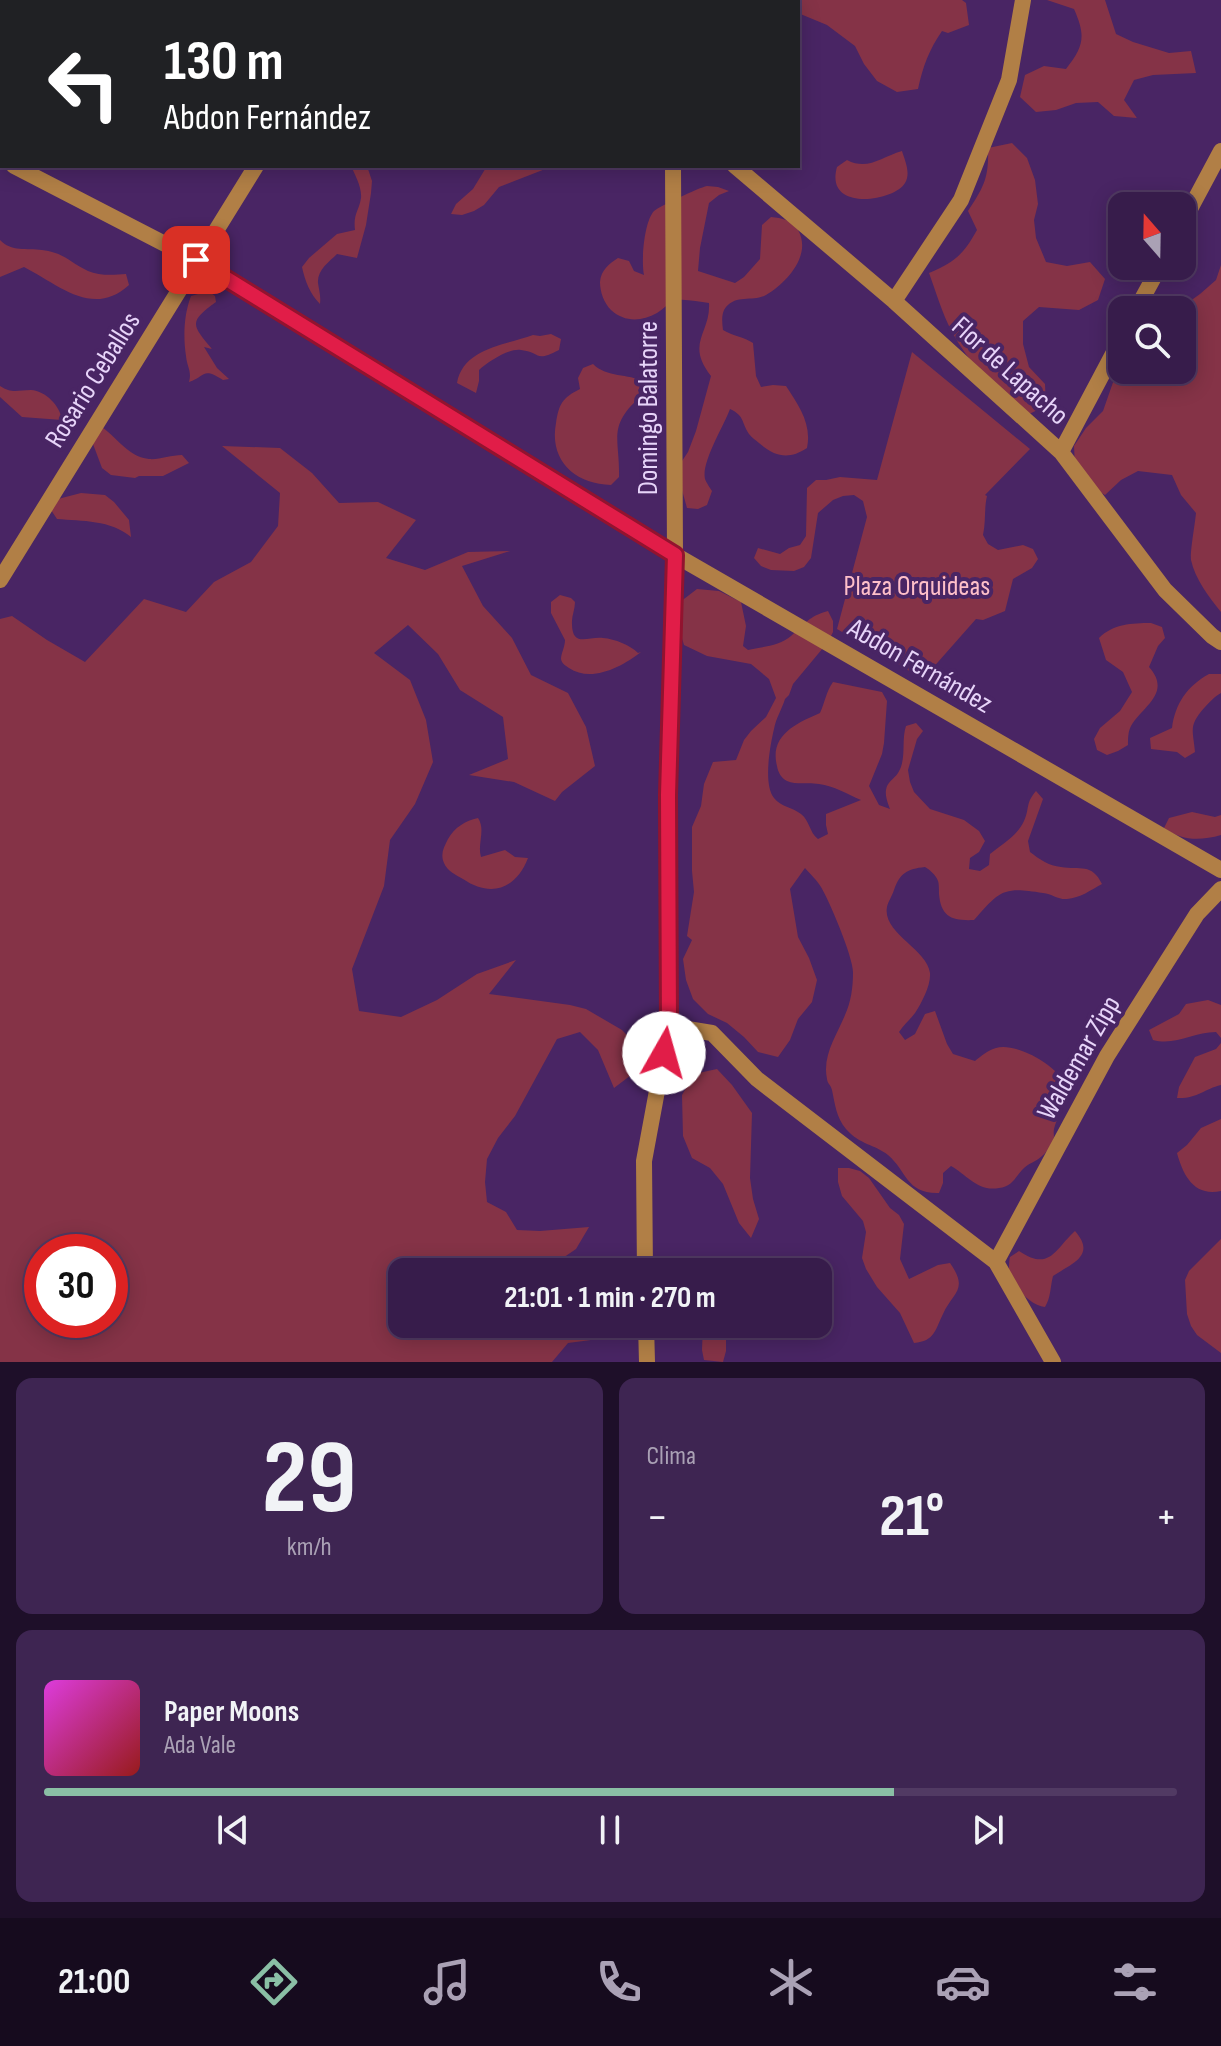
<!DOCTYPE html>
<html lang="es">
<meta charset="utf-8">
<style>
:root{--surface:#371c4b;--page:#3e2552;--text:#f1f3f6;--muted:#aaa1b5;--line:#513a63;--accent:#8abfa5}
body{margin:0;font-family:"Sofia Sans Condensed",sans-serif;background:var(--page);color:var(--text);height:100vh;display:flex;flex-direction:column;font-size:30px;white-space:nowrap}
*{box-sizing:border-box;margin:0}
p{font-size:26px;color:var(--muted)}
.icon{flex:none;width:44px;height:44px;fill:none;stroke:currentColor;stroke-width:2;stroke-linecap:round;stroke-linejoin:round}
.map{position:relative;height:1362px;overflow:hidden}
.sheet{display:flex;flex-direction:column;gap:16px;padding:16px;background:#1e0f29;flex:1}
.sheet>*{flex:none}
.banner{position:absolute;left:0px;top:0px;width:800px;height:168px;box-shadow:0 4px 20px #0003,0 0 0 2px var(--line);background:#202124;color:#fff;overflow:hidden}
.needle{width:52px;rotate:340deg}
.controls{position:absolute;left:1108px;top:192px;display:grid;gap:16px}
.controls a{display:grid;place-items:center;width:88px;height:88px;border-radius:16px;background:var(--surface);box-shadow:0 4px 20px #0003,0 0 0 2px var(--line);font-size:40px}
.speed{position:absolute;left:24px;top:1234px;display:flex;gap:16px;font-size:40px;font-weight:700;text-align:center}
.speed>*{display:grid;place-content:center;width:104px;height:104px;border-radius:50%;background:var(--surface);box-shadow:0 4px 20px #0003,0 0 0 2px var(--line);line-height:1}
.speed .limit{border:12px solid #d22;background:#fff;color:#111}
.pin{position:absolute;display:grid;place-items:center;width:68px;height:68px;color:#fff;margin:-34px;border-radius:16px;box-shadow:0 4px 12px #0006}
.me{position:absolute;width:88px;margin:-44px;rotate:7deg;stroke-linejoin:round;filter:drop-shadow(0 0 6px #0008)}
.turn{display:flex;align-items:center;gap:28px;height:168px;padding:0 32px;font-size:36px}
.turn .icon{width:104px;height:104px;stroke-width:2.5}
.turn b{display:block;font-size:56px;line-height:68px}
.big{font-size:60px;font-weight:700;line-height:1.1}
.sheet .card{flex:1;display:flex;flex-direction:column;justify-content:center;gap:12px;min-width:0;padding:0 28px;border-radius:16px;background:var(--page)}
.sheet .dial{align-items:center;gap:0}
.dial b{font-size:104px;line-height:1}
.song{display:flex;align-items:center;gap:24px}
.cover{width:96px;height:96px;border-radius:12px;background:linear-gradient(135deg,hsl(300 70% 55%),hsl(0 70% 35%))}
.played{height:8px;border-radius:4px;background:linear-gradient(90deg,var(--accent) 75%,var(--line) 75%)}
.keys{display:flex;justify-content:space-around;direction:ltr}
.heat{display:flex;justify-content:space-between;align-items:center;font-size:44px;direction:ltr}
.sheet .tiles{flex:1;display:grid;gap:16px;grid-template-columns:1fr 1fr}
.card:last-child{grid-column:span 2}
.trip{position:absolute;left:388px;top:1258px;width:444px;height:80px;border-radius:16px;background:var(--surface);box-shadow:0 4px 20px #0003,0 0 0 2px var(--line);font-weight:700;line-height:80px;text-align:center}
.menu{display:flex;height:128px;justify-content:space-around;align-items:center;background:#160b1e;color:var(--muted)}
.menu .icon{width:56px;height:56px}
.menu .on{color:var(--accent)}
.menu b{font-size:36px;color:var(--text)}
.map>svg:first-child{display:block}
</style>
<div class="map">
<svg width="1221" height="1362" viewBox="0 0 1221 1362">
<rect width="100%" height="100%" fill="#492564"/>
<!-- green -->
<path fill="#853347" fill-rule="evenodd" d="M744 0H962L966 3 969 25 948 33 942 31C929 50 923 66 918 89L897 92 877 81 864 64 855 46 827 25 798 13V2H744Z
M1047 0H1105L1116 34 1133 42 1169 53 1191 51 1196 73 1153 75 1134 80 1124 100 1137 118 1114 116 1098 102 1076 103 1056 110 1036 112 1020 97 1025 75 1044 66 1066 69C1084 46 1086 36 1074 9Z
M1012 143 1027 158 1035 180 1038 204 1034 220 1036 238 1046 262 1067 266 1090 262 1105 279 1098 300 1079 310 1039 307 1023 321V344L1029 367 1045 384 1046 406 1027 415C998 391 970 366 952 332 942 313 936 292 929 273 955 262 963 255 977 230L968 211C984 187 989 178 988 148Z
M902 151C905 161 911 173 905 183 895 201 824 213 837 167L847 160C868 171 881 157 902 151Z
M351 166H367L372 181 371 193 366 225 357 258 337 254C329 262 317 270 318 283 319 290 321 296 320 304 310 294 305 281 302 267L309 258 337 234 355 230C353 214 359 211 361 198 362 187 355 175 351 166Z
M487 166H517L526 169 529 166H553L499 187 484 205 474 211 462 215 451 214 456 204 473 189Z
M707 186 718 187 729 191 719 195 709 203 700 248 698 271 735 283 744 277 760 259 762 225 771 217C782 218 792 220 798 230 812 254 788 282 766 295 753 302 737 294 726 307 721 313 722 322 723 330 733 336 744 337 753 343L756 376 761 387 773 385 786 386C799 406 812 424 807 448 789 460 775 457 759 443 756 440 752 438 749 434 741 422 745 416 730 409 724 426 701 462 705 479 706 482 710 488 712 491L707 505 698 509 687 508 680 483 682 461 688 452 696 431 711 376C685 343 711 333 709 303 699 302 687 299 678 300 669 301 664 309 657 313 641 322 624 322 611 310 604 303 600 292 600 282 601 270 609 264 618 258L629 261 634 271 644 275C641 261 644 222 654 211 660 206 698 188 707 186Z
M0 240C11 252 27 248 42 250 65 253 69 262 88 271 99 276 114 275 126 274L129 285C93 318 59 285 24 267L0 277Z
M1221 265V612C1209 597 1195 579 1191 560 1190 552 1195 524 1196 513L1181 495 1172 475 1138 471 1121 480 1105 495 1087 484 1075 467 1074 446 1086 428 1103 411 1118 368 1122 365V370H1182V310H1160L1168 305 1186 304 1200 294 1216 280Z
M205 292 211 293 215 296 216 302C188 322 192 325 212 349L204 347 217 368 229 379 223 380C202 366 205 377 189 382 192 371 187 367 186 356 183 336 184 314 191 296Z
M551 334 561 339 559 350C534 363 541 352 521 350 509 348 488 362 479 370V381L476 393 457 383C463 348 506 345 533 335L540 336Z
M912 352 1030 449 985 495 987 496C984 509 986 521 983 535L988 544 998 550 1023 545 1033 549 1038 559 1032 568 1013 579 1005 611 983 620 976 619 923 679 837 629 867 517 863 501 854 495 843 496 833 500 818 513 811 558 804 567 794 571 771 570 761 566 754 558 758 548 780 554 789 548 800 545 806 536 807 488 816 480H826L840 477 877 480Z
M593 364C607 378 628 373 644 382L638 390 640 397C607 427 620 438 619 477L611 485C574 484 549 460 556 423 559 404 562 398 580 389L578 378 583 368Z
M0 386C12 394 18 390 31 390 46 391 60 406 62 420L22 417 0 397Z
M94 422C114 432 126 457 149 459 159 460 171 455 182 455L189 463 163 476H139L135 478 111 475 102 468 93 444Z
M222 446 280 448 312 473 339 503 378 502 416 520 386 558 425 570 468 552 510 551 462 566 483 606 512 638 531 675 568 693 586 727 595 766 562 792 555 801 514 782 469 775 508 759 503 717 460 690 438 654 408 625 374 653 410 680 426 720 433 762 415 804 390 840 384 886 352 969 359 1011 401 1017 437 1000 477 974 516 960 489 994 570 1005 586 1009 622 1030 651 1060 614 1088 598 1050 580 1032 557 1039 515 1116 498 1138 487 1159 485 1182 487 1202 506 1212 517 1230 540 1231 589 1227 576 1249 557 1262 555 1272H402V1324H622L614 1337 568 1343 552 1362H0V619L12 616 47 640 85 662 144 599 186 612 214 582 251 562 278 526 280 493ZM110 1252V1320H42V1252Z
M81 493 105 495 114 502 129 520 131 537C111 520 82 521 57 519L51 510 58 499Z
M697 589 719 591 741 602 746 626 743 646 748 650C761 647 780 646 791 636 805 624 809 616 828 611L833 621V632L828 642 793 684 789 695 785 699C782 709 776 718 774 729 770 746 763 784 774 798 781 807 792 807 801 814 810 821 809 832 818 839L828 834 826 825V814L861 800C847 794 834 786 819 784 809 782 796 785 787 781 781 778 778 772 777 766 769 735 797 723 820 713 825 702 826 692 833 682L882 692 887 701 884 743 882 754 869 786 879 805 890 809C888 804 885 796 886 790 887 782 894 779 898 773 907 759 901 741 906 726L916 723 923 731 917 739 908 770 910 782 914 792 930 809 964 820 979 831 985 841 979 852 970 858 969 869 980 871 989 865 990 854C1001 845 1018 835 1024 821 1030 808 1025 804 1036 791L1043 799 1028 841 1030 852C1039 859 1049 866 1061 867 1080 870 1092 863 1102 884 1091 890 1080 898 1067 899 1059 900 1052 894 1043 893 1002 886 1000 891 974 920 952 921 941 917 939 894 939 891 939 883 938 881 936 875 930 870 925 867 907 869 900 873 894 890 892 896 888 902 887 907 882 933 927 949 930 973 931 985 922 1002 915 1013 910 1020 904 1024 899 1032L905 1040 915 1034 925 1014 935 1011 947 1044 953 1054 975 1061C981 1056 988 1050 996 1048 1017 1042 1061 1067 1066 1088 1069 1101 1057 1116 1054 1129 1053 1136 1055 1134 1053 1141 1051 1146 1046 1153 1042 1156 1036 1162 1028 1163 1022 1170 1015 1178 1011 1187 999 1188 978 1192 967 1175 951 1166L943 1173V1183L939 1193C906 1194 907 1171 888 1155 874 1144 860 1145 846 1129 836 1117 835 1104 832 1090 830 1083 828 1085 827 1079 822 1055 837 1035 845 1015 851 1002 853 987 853 973 854 959 829 900 821 887 817 880 810 874 805 868L790 889 798 937 809 958 817 980 812 1002 798 1019 790 1040 778 1057 758 1052 744 1037 727 1023 708 1014 693 999 686 980 683 959 692 940 687 936 694 892 692 871V827L701 806 704 784 713 762 736 760 744 740 751 731 766 717 776 698 769 679 751 664 707 656 684 645 678 625 680 602Z
M560 595 571 598 575 602C575 609 572 615 572 621 571 649 588 636 603 638 615 639 630 645 638 653L641 652C622 667 591 683 569 668 565 665 562 664 561 659 561 653 565 647 565 640L551 613V602Z
M1151 623 1162 627 1165 638 1158 646 1149 667C1172 693 1143 706 1131 726 1128 732 1128 738 1128 745L1118 751 1107 755 1097 750 1094 739 1100 728 1120 711 1132 692 1123 672 1106 660 1099 638C1113 624 1132 623 1151 623Z
M1209 674H1221V693C1214 697 1211 701 1205 707 1188 726 1193 729 1195 752L1185 758 1177 752 1151 749 1150 738 1172 728C1175 704 1187 686 1209 674Z
M1192 812 1215 817 1221 815V835C1200 841 1182 841 1164 828L1169 818Z
M478 818C486 830 477 844 481 857L505 850 515 857 528 858C516 889 491 898 463 879 456 875 447 871 444 863 440 854 444 847 448 839 455 827 465 821 478 818Z
M1208 1000 1221 1005V1038L1216 1032C1193 1032 1176 1046 1153 1040L1149 1030 1179 1014 1186 1004Z
M1221 1043V1085C1204 1089 1197 1099 1177 1098L1179 1087 1195 1057 1216 1049Z
M717 1069 732 1085 752 1113 750 1178 753 1199 759 1219 751 1238 739 1223 723 1184 710 1168 692 1158 683 1136 682 1095 694 1074Z
M1221 1119V1191C1194 1197 1183 1175 1177 1153L1187 1145 1201 1128Z
M838 1168H849L860 1171 869 1178 890 1208 899 1215 904 1224 900 1259 909 1279 938 1265 950 1263C969 1290 953 1292 943 1314 935 1330 935 1341 914 1343L900 1313 877 1287 866 1269 862 1258 866 1232 863 1221 842 1196 838 1182Z
M1075 1231C1097 1256 1071 1264 1053 1276 1050 1288 1051 1297 1045 1307 1030 1305 1013 1287 1009 1271 1009 1268 1009 1260 1010 1257L1019 1251C1050 1272 1055 1249 1075 1231Z
M1221 1239V1353L1197 1335 1191 1326 1187 1314 1185 1280 1189 1271Z
M703 1324H726V1351L723 1362 704 1360 702 1350Z"/>
<g fill="none" stroke-linecap="round" stroke-linejoin="round">
<!-- minor -->
<path stroke="#b17f46" stroke-width="16" d="M673 0V2
M359 2 360 0
M0 159 2 160
M14 166 196 260 675 555 1221 870
M735 166 894 301 1061 452 1165 590 1212 636 1221 642
M1182 224 1221 151
M894 301 961 200 1009 80 1023 0
M1136 310 1160 266
M1061 452 1122 337
M0 580 256 166
M669 1026 712 1033 757 1079 996 1262 1053 1362
M996 1262 1107 1056 1197 914 1221 889
M645 1272 644 1161 669 1026 668 795 675 555 673 166
M646 1324 647 1362"/>
</g>
<g fill="none" stroke-linecap="round" stroke-linejoin="round">
<defs>
<path id="route" d="M196 260 675 555 668 795 669 1026 664 1053"/>
</defs>
<!-- route casing -->
<use href="#route" stroke="#92132f" stroke-width="20"/>
<!-- route -->
<use href="#route" stroke="#e11d48" stroke-width="14"/>
</g>
<g text-anchor="middle" dominant-baseline="central" stroke-width="8" stroke-linejoin="round" paint-order="stroke">
<!-- street labels -->
<g font-size="28" fill="#e7d4f9" stroke="#492564">
<text transform="translate(1010 371) rotate(42)">Flor de Lapacho</text>
<text transform="translate(93 380) rotate(-58)">Rosario Ceballos</text>
<text transform="translate(648 408) rotate(-90)">Domingo Balatorre</text>
<text transform="translate(920 666) rotate(30)">Abdon Fernández</text>
<text transform="translate(1079 1058) rotate(-60)">Waldemar Zipp</text>
</g>
<!-- park labels -->
<g font-size="28" fill="#febfc9" stroke="#492564">
<text x="917" y="586">Plaza Orquideas</text>
</g>
</g>
</svg>
<div class="controls">
<a><svg class="needle" viewBox="-14 -14 28 28"><path d="M0-13l5 13h-10z" fill="#e53935"/><path d="M0 13l5-13h-10z" fill="#aaa1b5"/></svg></a>
<a><svg class="icon" aria-label="search" viewBox="0 0 24 24"><circle cx="10" cy="10" r="6"/><path d="M15 15l6 6"/></svg></a>
</div>
<div class="speed"><div class="limit">30</div></div>
<div class="pin" style="left:196px;top:260px;background:#d93025"><svg class="icon" aria-label="arrive" viewBox="0 0 24 24"><path d="M6 21V4h12l-3 4 3 4H6"/></svg></div>
<svg class="me" style="left:664px;top:1053px" viewBox="-20 -20 40 40"><circle r="19" fill="#fff"/><path d="M0-13L10 11 0 6-10 11z" fill="#e11d48"/></svg>
<div class="trip">21:01 · 1 min · 270 m</div>
<div class="banner">
<div class="turn"><svg class="icon" aria-label="left" viewBox="0 0 24 24"><path d="M17 20v-9H6M10 6l-5 5 5 5"/></svg><div><b>130 m</b>Abdon Fernández</div></div>
</div>
</div>
<section class="sheet">
<div class="tiles">
<div class="card dial"><b>29</b><p>km/h</p></div>
<div class="card"><p>Clima</p>
<div class="heat"><a>−</a><b class="big">21°</b><a>+</a></div>
</div>
<div class="card">
<div class="song"><i class="cover"></i><div><b>Paper Moons</b><p>Ada Vale</p></div></div>
<div class="played"></div>
<div class="keys"><svg class="icon" aria-label="previous" viewBox="0 0 24 24"><path d="M18 5L8 12l10 7zM5 5v14"/></svg><svg class="icon" aria-label="pause" viewBox="0 0 24 24"><path d="M8 5v14M16 5v14"/></svg><svg class="icon" aria-label="next" viewBox="0 0 24 24"><path d="M6 5l10 7-10 7zM19 5v14"/></svg></div>
</div>
</div>
</section>
<nav class="menu">
<b>21:00</b>
<svg class="icon on" aria-label="directions" viewBox="0 0 24 24"><path d="M12 3l9 9-9 9-9-9zM9 14v-3h6M13 9l2 2-2 2"/></svg>
<svg class="icon" aria-label="music" viewBox="0 0 24 24"><path d="M9 18V5l10-2v13"/><circle cx="6" cy="18" r="3"/><circle cx="16" cy="16" r="3"/></svg>
<svg class="icon" aria-label="phone" viewBox="0 0 24 24"><path d="M5 4h4l2 5-3 2q2 4 5 5l2-3 5 2v4C11 20 4 13 5 4z"/></svg>
<svg class="icon" aria-label="climate" viewBox="0 0 24 24"><path d="M12 3v18M4 7l16 10M4 17L20 7"/></svg>
<svg class="icon" aria-label="car" viewBox="0 0 24 24"><path d="M5 17H2v-5l4-1 3-4h7l3 4 3 1v5h-3M9 17h6M6 11h13"/><circle cx="7" cy="17" r="2"/><circle cx="17" cy="17" r="2"/></svg>
<svg class="icon" aria-label="filters" viewBox="0 0 24 24"><path d="M4 7h16M4 17h16"/><circle cx="9" cy="7" r="2"/><circle cx="15" cy="17" r="2"/></svg>
</nav>
